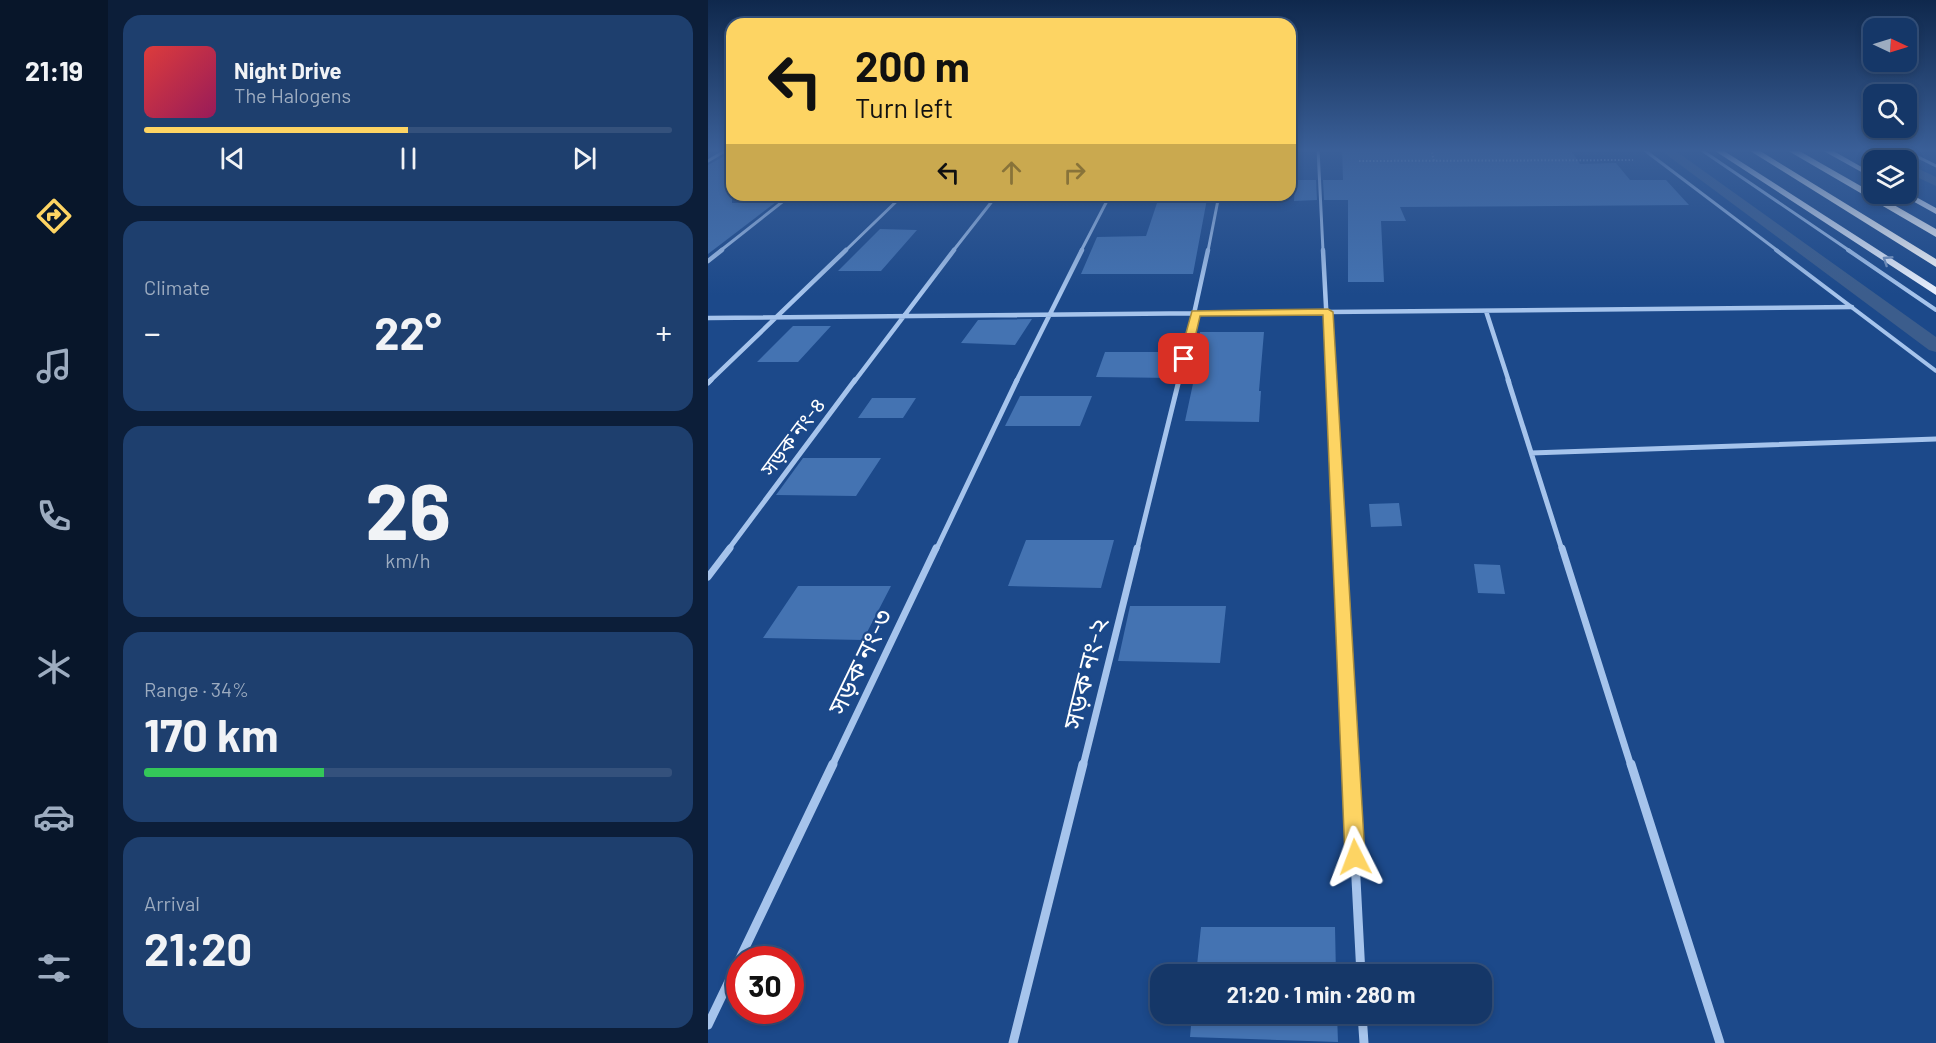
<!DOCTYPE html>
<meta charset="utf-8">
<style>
:root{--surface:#153768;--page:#1e3f6e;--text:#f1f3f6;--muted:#9dacc0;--line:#34517c;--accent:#fdd463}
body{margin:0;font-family:Barlow,"Noto Sans Bengali",sans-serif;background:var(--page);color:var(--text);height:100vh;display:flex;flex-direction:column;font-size:22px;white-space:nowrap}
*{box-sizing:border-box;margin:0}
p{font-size:20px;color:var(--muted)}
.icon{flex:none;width:33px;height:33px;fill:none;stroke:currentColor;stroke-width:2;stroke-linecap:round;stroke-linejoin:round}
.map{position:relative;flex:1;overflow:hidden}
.drawer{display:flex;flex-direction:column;gap:15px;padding:15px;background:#0c1e39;width:600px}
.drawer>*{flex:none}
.banner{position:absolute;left:18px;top:18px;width:570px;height:183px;border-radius:18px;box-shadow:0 3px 9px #0003,0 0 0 2px var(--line);background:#fdd463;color:#111;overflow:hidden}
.needle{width:39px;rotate:94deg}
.buttons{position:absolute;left:1155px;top:18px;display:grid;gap:12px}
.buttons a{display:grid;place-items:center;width:54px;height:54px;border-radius:12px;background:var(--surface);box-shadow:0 3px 9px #0003,0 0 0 2px var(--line);font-size:30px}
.speed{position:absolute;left:18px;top:946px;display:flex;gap:12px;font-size:30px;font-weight:700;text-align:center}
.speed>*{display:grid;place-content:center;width:78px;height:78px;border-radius:50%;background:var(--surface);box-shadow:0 3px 9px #0003,0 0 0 2px var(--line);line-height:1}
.speed .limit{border:9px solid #d22;background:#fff;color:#111}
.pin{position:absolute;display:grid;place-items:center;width:51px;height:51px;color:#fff;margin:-26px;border-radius:12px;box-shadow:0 3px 9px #0006}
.me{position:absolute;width:66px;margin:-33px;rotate:357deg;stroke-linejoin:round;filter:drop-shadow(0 0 4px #0008)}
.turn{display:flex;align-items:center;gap:21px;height:126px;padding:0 30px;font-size:27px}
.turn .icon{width:78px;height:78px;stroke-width:2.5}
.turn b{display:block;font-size:42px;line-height:51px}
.lanes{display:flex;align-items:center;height:57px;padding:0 30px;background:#0003;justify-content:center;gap:30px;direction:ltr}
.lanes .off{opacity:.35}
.big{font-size:45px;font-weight:700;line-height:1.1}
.drawer .card{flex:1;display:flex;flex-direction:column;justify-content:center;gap:9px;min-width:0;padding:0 21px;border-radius:18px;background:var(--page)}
.drawer .dial{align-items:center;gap:0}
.dial b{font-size:78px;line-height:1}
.song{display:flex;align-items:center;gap:18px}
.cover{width:72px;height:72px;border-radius:9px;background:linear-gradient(135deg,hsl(0 70% 55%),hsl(330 70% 35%))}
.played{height:6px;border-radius:3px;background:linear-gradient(90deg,var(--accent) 50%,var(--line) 50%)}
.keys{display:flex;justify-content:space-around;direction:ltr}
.heat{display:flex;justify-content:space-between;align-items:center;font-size:33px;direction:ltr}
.charge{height:9px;border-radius:4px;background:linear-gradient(90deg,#34c759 34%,var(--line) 0)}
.trip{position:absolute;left:442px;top:964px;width:342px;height:60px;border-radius:18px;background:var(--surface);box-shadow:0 3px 9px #0003,0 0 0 2px var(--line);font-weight:700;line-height:60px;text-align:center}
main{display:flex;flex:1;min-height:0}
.menu{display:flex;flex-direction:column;width:108px;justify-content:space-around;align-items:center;background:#08162a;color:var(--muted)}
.menu .icon{width:42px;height:42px}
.menu .active{color:var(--accent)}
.menu b{font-size:27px;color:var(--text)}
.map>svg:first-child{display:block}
</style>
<main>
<nav class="menu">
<b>21:19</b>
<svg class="icon active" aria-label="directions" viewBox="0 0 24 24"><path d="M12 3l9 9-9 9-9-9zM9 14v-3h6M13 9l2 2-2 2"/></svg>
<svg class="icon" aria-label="music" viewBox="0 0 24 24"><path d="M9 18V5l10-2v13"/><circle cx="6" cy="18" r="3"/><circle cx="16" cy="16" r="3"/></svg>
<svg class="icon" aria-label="phone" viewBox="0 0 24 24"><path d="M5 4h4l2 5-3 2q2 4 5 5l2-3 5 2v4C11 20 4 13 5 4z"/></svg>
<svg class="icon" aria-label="climate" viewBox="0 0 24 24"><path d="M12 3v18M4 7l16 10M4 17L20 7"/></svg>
<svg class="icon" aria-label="car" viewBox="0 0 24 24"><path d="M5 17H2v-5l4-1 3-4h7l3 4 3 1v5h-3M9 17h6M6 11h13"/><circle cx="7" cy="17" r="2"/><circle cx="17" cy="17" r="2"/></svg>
<svg class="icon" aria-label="filters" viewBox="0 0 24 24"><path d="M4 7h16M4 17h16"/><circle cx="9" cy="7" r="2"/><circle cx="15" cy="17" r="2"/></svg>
</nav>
<section class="drawer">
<div class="card">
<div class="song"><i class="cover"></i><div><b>Night Drive</b><p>The Halogens</p></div></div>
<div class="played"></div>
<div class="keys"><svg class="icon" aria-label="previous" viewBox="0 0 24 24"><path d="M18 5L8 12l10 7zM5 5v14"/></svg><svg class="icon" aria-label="pause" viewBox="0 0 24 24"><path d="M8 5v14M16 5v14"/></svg><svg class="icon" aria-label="next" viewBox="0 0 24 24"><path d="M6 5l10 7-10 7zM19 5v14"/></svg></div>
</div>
<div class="card"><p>Climate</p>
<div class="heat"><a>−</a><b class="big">22°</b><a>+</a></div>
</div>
<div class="card dial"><b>26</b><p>km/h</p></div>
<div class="card"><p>Range · 34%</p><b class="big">170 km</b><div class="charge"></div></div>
<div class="card"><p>Arrival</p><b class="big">21:20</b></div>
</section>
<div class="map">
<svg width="1228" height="1043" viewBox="0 0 1228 1043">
<rect width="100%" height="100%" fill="#1c498a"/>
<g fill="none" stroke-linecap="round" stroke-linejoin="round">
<!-- canal -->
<path fill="#3c5d8c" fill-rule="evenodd" d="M951 149H965L1228 337V352L1221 350Z
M1159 149H1175L1193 160H1178Z
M1198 163 1228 177V186L1198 172Z"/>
</g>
<!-- building -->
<path fill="#4473b2" d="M634 149H862L872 164 908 163 922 180H958L981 205 692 207 698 221H673L676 282H640V200H616L615 180H635Z
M24 152V203L68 202 0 254V165Z
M587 180H608L609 200 586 201Z
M499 199 485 274H373L389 237 438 236 450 200Z
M172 229 209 230 173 271H130Z
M324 319 307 345 253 343 270 320Z
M85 326H123L90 362H49Z
M492 332H556L551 391H553L551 422 477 421 486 379H476L482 352H488Z
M397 352H473L466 378 388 377Z
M312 396H384L372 426H297Z
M164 398H208L195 418H150Z
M95 458H173L148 496 68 495Z
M691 503 694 526 663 527 661 504Z
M318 540H406L393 588 300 586Z
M766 564 792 565 797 594 770 593Z
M90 586H183L155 640 55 638Z
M422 606H518L512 663 410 661Z
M493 927H627L628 975H488Z
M484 1014H629L630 1042 482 1037Z"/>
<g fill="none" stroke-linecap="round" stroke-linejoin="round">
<!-- path -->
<path stroke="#a6c4ec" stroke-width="2" stroke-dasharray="1.5 2" stroke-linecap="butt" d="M723 149 726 161
M651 161 925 160"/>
<!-- pedestrian-far1 -->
<path stroke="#a6c4ec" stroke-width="3" d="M935 149 1070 251
M992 149 1142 251
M1194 149 1228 166"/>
<!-- pedestrian -->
<path stroke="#a6c4ec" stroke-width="4" d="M1068 250 1228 371
M1140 250 1228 310"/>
<!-- minor-far4 -->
<path stroke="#a6c4ec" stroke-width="3" d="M610 149 615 251
M0 161 20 149
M12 251 83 195
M137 251 195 195
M245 251 289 195
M373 251 402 195
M500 251 511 195"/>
<!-- minor-far3 -->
<path stroke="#a6c4ec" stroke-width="4.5" d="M615 250 622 382
M0 261 14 250
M778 311 801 382
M0 318 1144 307
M1 382 138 250
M146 382 246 250
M308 382 374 250
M471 382 500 250"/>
<!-- minor-far2 -->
<path stroke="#a6c4ec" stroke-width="5" d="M622 380 631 550
M800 380 854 550
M0 383 3 380
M823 453 1228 439
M20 550 147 380
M228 550 309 380
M429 550 471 380"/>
<!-- minor-far1 -->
<path stroke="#a6c4ec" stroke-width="7" d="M631 548 642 766
M854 548 923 766
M0 577 22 548
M124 766 228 548
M375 766 429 548"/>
<!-- minor -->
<path stroke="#a6c4ec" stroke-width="9" d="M642 764 653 975
M923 764 1012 1043
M654 1014 656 1043
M0 1025 125 764
M305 1043 375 764"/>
<!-- primary -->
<path fill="#ebf2ff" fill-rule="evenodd" d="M1004 149H1013L1228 287V295Z
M1112 149H1122L1166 174V179Z
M1199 192 1228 208V214L1192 194Z"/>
<!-- motorway -->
<path fill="#fff" fill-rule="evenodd" d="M1039 149H1049L1228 259V267Z
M1077 149H1088L1228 229V237Z"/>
</g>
<!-- one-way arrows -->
<defs><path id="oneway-chevron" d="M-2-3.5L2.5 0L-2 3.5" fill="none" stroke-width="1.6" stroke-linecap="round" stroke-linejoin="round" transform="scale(1.5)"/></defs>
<use stroke="#7995bf" href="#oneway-chevron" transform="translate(1179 260) rotate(-147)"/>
<!-- sky -->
<linearGradient id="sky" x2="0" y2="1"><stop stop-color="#0f284c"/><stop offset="0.51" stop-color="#3a5f98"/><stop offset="1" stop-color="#3a5f98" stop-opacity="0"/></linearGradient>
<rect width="1228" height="295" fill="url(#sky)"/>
<!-- route -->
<path fill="#fdd463" stroke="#a48a40" stroke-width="1.5" d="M620 309 625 312 657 857 654 864 647 867 640 864 637 857 615 315 492 316 482 359 476 362 471 359 484 311Z"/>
<g text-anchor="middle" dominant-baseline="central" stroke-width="4.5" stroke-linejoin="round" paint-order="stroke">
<!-- street labels -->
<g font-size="21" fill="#fff" stroke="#1c498a">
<text transform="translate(84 436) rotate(-53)">সড়ক নং-৪</text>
</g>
<!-- near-street labels -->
<g font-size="26" fill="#fff" stroke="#1c498a">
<text transform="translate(151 661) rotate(-64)">সড়ক নং-৩</text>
<text transform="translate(376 673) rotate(-76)">সড়ক নং-২</text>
</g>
</g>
</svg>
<div class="buttons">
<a><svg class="needle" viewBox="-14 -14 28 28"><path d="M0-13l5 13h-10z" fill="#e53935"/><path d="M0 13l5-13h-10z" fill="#9dacc0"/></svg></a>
<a><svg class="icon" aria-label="search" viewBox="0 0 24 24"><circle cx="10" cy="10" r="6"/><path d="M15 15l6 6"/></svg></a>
<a><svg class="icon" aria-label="layers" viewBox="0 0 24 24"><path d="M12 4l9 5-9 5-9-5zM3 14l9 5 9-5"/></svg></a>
</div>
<div class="speed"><div class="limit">30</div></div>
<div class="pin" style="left:476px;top:359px;background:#d93025"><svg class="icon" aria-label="arrive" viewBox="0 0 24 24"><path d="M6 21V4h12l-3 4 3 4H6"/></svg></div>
<svg class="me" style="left:647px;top:857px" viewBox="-20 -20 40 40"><path d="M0-17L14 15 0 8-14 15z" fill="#fdd463" stroke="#fff" stroke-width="4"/></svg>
<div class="trip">21:20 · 1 min · 280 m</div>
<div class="banner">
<div class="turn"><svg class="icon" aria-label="left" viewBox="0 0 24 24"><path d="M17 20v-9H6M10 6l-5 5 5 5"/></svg><div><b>200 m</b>Turn left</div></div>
<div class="lanes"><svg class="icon" aria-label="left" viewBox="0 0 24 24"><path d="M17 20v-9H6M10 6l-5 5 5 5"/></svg><svg class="icon off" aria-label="ahead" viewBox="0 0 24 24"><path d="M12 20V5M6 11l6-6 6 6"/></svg><svg class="icon off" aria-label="right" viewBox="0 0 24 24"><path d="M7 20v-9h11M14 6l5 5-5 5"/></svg></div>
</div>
</div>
</main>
